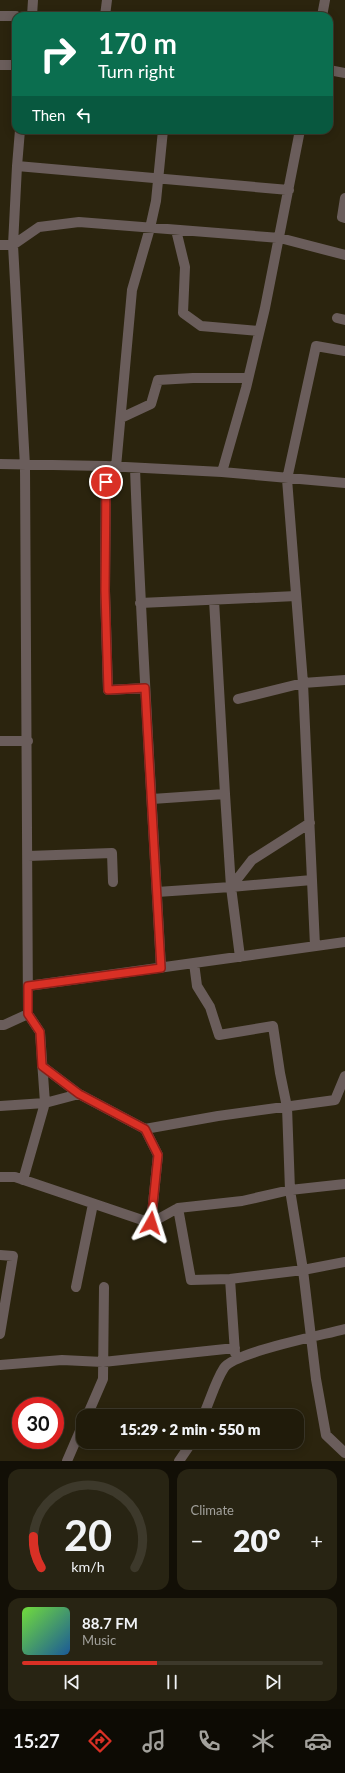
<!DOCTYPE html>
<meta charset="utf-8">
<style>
:root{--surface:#201b0a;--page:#282413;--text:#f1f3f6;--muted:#a2a19c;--line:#3d392b;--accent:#d93025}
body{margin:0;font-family:Lato,sans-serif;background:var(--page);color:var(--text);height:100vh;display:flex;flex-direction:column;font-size:15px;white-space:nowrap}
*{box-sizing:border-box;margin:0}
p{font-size:13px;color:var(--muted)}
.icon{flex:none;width:22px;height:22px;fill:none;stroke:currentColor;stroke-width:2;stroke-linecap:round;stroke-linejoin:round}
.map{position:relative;height:1461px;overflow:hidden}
.details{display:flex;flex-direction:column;gap:8px;padding:8px;background:#120f06;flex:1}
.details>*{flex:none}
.banner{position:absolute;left:12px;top:12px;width:321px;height:122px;border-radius:12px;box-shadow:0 2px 10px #0003,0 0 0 1px var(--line);background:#0b6e4f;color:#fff;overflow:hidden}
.speed{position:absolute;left:12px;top:1397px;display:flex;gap:8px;font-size:20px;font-weight:700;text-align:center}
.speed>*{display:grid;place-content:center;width:52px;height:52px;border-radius:50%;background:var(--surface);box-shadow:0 2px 10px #0003,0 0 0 1px var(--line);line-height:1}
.speed .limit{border:6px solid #d22;background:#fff;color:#111}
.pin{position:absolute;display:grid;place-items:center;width:34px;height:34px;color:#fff;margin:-17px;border:2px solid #fff;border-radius:50%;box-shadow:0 1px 4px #0007}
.me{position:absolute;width:44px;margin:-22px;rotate:6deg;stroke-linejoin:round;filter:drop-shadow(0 0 3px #0008)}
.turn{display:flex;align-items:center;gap:14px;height:84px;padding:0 20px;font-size:18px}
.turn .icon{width:52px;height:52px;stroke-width:2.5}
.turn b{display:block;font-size:28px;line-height:34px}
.then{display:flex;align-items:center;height:38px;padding:0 20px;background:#0003;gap:8px;font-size:15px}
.big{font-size:30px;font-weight:800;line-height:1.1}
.details .tile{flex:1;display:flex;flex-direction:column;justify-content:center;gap:6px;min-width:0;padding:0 14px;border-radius:12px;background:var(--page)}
.details .dial{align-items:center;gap:0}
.dial svg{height:104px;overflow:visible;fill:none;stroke:var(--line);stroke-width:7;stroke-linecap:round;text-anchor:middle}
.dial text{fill:var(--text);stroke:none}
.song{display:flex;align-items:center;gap:12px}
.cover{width:48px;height:48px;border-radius:6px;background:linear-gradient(135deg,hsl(100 70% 55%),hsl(210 70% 35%))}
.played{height:4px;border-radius:2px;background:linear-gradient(90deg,var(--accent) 45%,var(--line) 45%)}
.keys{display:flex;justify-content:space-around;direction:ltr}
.heat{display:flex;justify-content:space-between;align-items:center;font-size:22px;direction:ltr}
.details .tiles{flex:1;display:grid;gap:8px;grid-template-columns:1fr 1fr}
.tile:last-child{grid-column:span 2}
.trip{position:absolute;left:76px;top:1409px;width:228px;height:40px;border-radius:12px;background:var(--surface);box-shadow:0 2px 10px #0003,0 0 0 1px var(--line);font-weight:800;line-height:40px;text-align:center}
.dock{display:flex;height:64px;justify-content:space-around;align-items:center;background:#0d0b04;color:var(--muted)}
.dock .icon{width:28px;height:28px}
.dock .active{color:var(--accent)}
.dock b{font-size:18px;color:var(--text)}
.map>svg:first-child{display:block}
</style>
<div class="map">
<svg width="345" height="1461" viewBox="0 0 345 1461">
<rect width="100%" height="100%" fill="#2b240e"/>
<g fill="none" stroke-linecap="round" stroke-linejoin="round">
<!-- minor -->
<path stroke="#6a5d5b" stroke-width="10" d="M0 16H16
M32 16 33 0
M105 16 107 0
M322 16 325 0
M0 65H16
M329 70 345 73
M17 166 289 190
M345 198 342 217 345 218
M176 230 185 267 183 313 201 326 259 331
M0 245H13L39 227 79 222 280 238 345 255
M337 318 345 320
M121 418 151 404 158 380 193 378H248
M0 464 106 466 222 472 345 483
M106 466 105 591 108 690 145 688
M116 467 132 290 150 228 156 201 163 130
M135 468C141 635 152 801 161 968
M222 472 246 388 265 308 300 130
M140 603 296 596
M238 699 303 683 345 680
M0 741H28
M225 794 231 887 240 957
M152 799 225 794 214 600
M28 856 112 853 113 882
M231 887 312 880
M157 892 231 887 252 860 310 823
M315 946 303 683 287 479 316 346 345 351
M194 963 197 986 210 1007 219 1035 273 1026 280 1073 287 1107 290 1190 303 1270 345 1262
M28 986 345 942
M0 1025H4L28 1014 25 466 13 245 17 166 20 130
M42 1066 79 1094 145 1129 158 1155 151 1223
M0 1106 45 1103 79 1094
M145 1129 218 1116 335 1100 345 1076
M0 1177H15L151 1223 178 1208 242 1201 290 1190 345 1184
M23 1180 45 1103 40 1032 28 1014
M178 1208 191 1280 230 1279 303 1270 316 1379 326 1435 345 1453
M0 1255 13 1256 0 1334
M230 1279 235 1353
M76 1287 93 1204
M0 1365 62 1360 103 1362 235 1348
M87 1416 103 1379 104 1287
M203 1416C210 1401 215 1382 224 1368 234 1352 323 1335 345 1329
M67 1461 83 1424
M179 1461 192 1442"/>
</g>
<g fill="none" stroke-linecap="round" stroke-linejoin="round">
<defs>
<path id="route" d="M106 482 105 591 108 690 145 688 161 968 28 986V1014L40 1032 42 1066 79 1094 145 1129 158 1155 151 1223"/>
</defs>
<!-- route casing -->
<use href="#route" stroke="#8d1f18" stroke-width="10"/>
<!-- route -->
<use href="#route" stroke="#d93025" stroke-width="7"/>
</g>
</svg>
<div class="speed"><div class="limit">30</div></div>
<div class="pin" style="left:106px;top:482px;background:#d93025"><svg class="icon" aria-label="arrive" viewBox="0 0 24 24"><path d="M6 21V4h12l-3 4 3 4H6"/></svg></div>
<svg class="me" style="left:151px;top:1223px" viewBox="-20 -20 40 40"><path d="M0-17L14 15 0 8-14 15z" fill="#d93025" stroke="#fff" stroke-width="4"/></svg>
<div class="trip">15:29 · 2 min · 550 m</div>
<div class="banner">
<div class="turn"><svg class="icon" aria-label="right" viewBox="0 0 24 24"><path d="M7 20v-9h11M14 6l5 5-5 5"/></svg><div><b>170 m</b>Turn right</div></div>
<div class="then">Then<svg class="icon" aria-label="left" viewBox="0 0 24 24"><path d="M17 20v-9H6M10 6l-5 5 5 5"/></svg></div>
</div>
</div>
<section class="details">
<div class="tiles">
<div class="tile dial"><svg viewBox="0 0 100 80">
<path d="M14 69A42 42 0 1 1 86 69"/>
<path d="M14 69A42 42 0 0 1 8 45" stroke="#d93025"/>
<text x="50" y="56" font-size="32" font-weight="700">20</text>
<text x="50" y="72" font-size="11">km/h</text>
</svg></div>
<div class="tile"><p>Climate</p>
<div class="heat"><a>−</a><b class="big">20°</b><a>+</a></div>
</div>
<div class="tile">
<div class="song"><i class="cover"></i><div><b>88.7 FM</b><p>Music</p></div></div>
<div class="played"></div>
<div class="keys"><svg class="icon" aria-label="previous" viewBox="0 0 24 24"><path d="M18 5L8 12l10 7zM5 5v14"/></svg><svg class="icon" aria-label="pause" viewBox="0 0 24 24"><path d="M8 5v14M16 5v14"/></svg><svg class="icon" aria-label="next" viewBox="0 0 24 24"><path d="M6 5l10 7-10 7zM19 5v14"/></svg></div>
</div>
</div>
</section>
<nav class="dock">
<b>15:27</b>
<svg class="icon active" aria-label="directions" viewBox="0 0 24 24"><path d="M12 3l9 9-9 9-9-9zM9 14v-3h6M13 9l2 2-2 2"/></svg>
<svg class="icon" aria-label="music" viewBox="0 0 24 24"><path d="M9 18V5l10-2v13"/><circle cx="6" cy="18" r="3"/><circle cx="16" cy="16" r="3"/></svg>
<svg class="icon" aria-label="phone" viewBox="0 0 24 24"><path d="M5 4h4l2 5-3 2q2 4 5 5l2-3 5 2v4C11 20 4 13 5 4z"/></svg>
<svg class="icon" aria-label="climate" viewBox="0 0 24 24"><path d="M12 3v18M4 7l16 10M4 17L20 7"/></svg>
<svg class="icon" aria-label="car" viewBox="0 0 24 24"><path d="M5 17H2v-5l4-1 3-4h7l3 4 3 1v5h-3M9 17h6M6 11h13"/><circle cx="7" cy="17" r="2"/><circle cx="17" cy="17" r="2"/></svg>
</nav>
